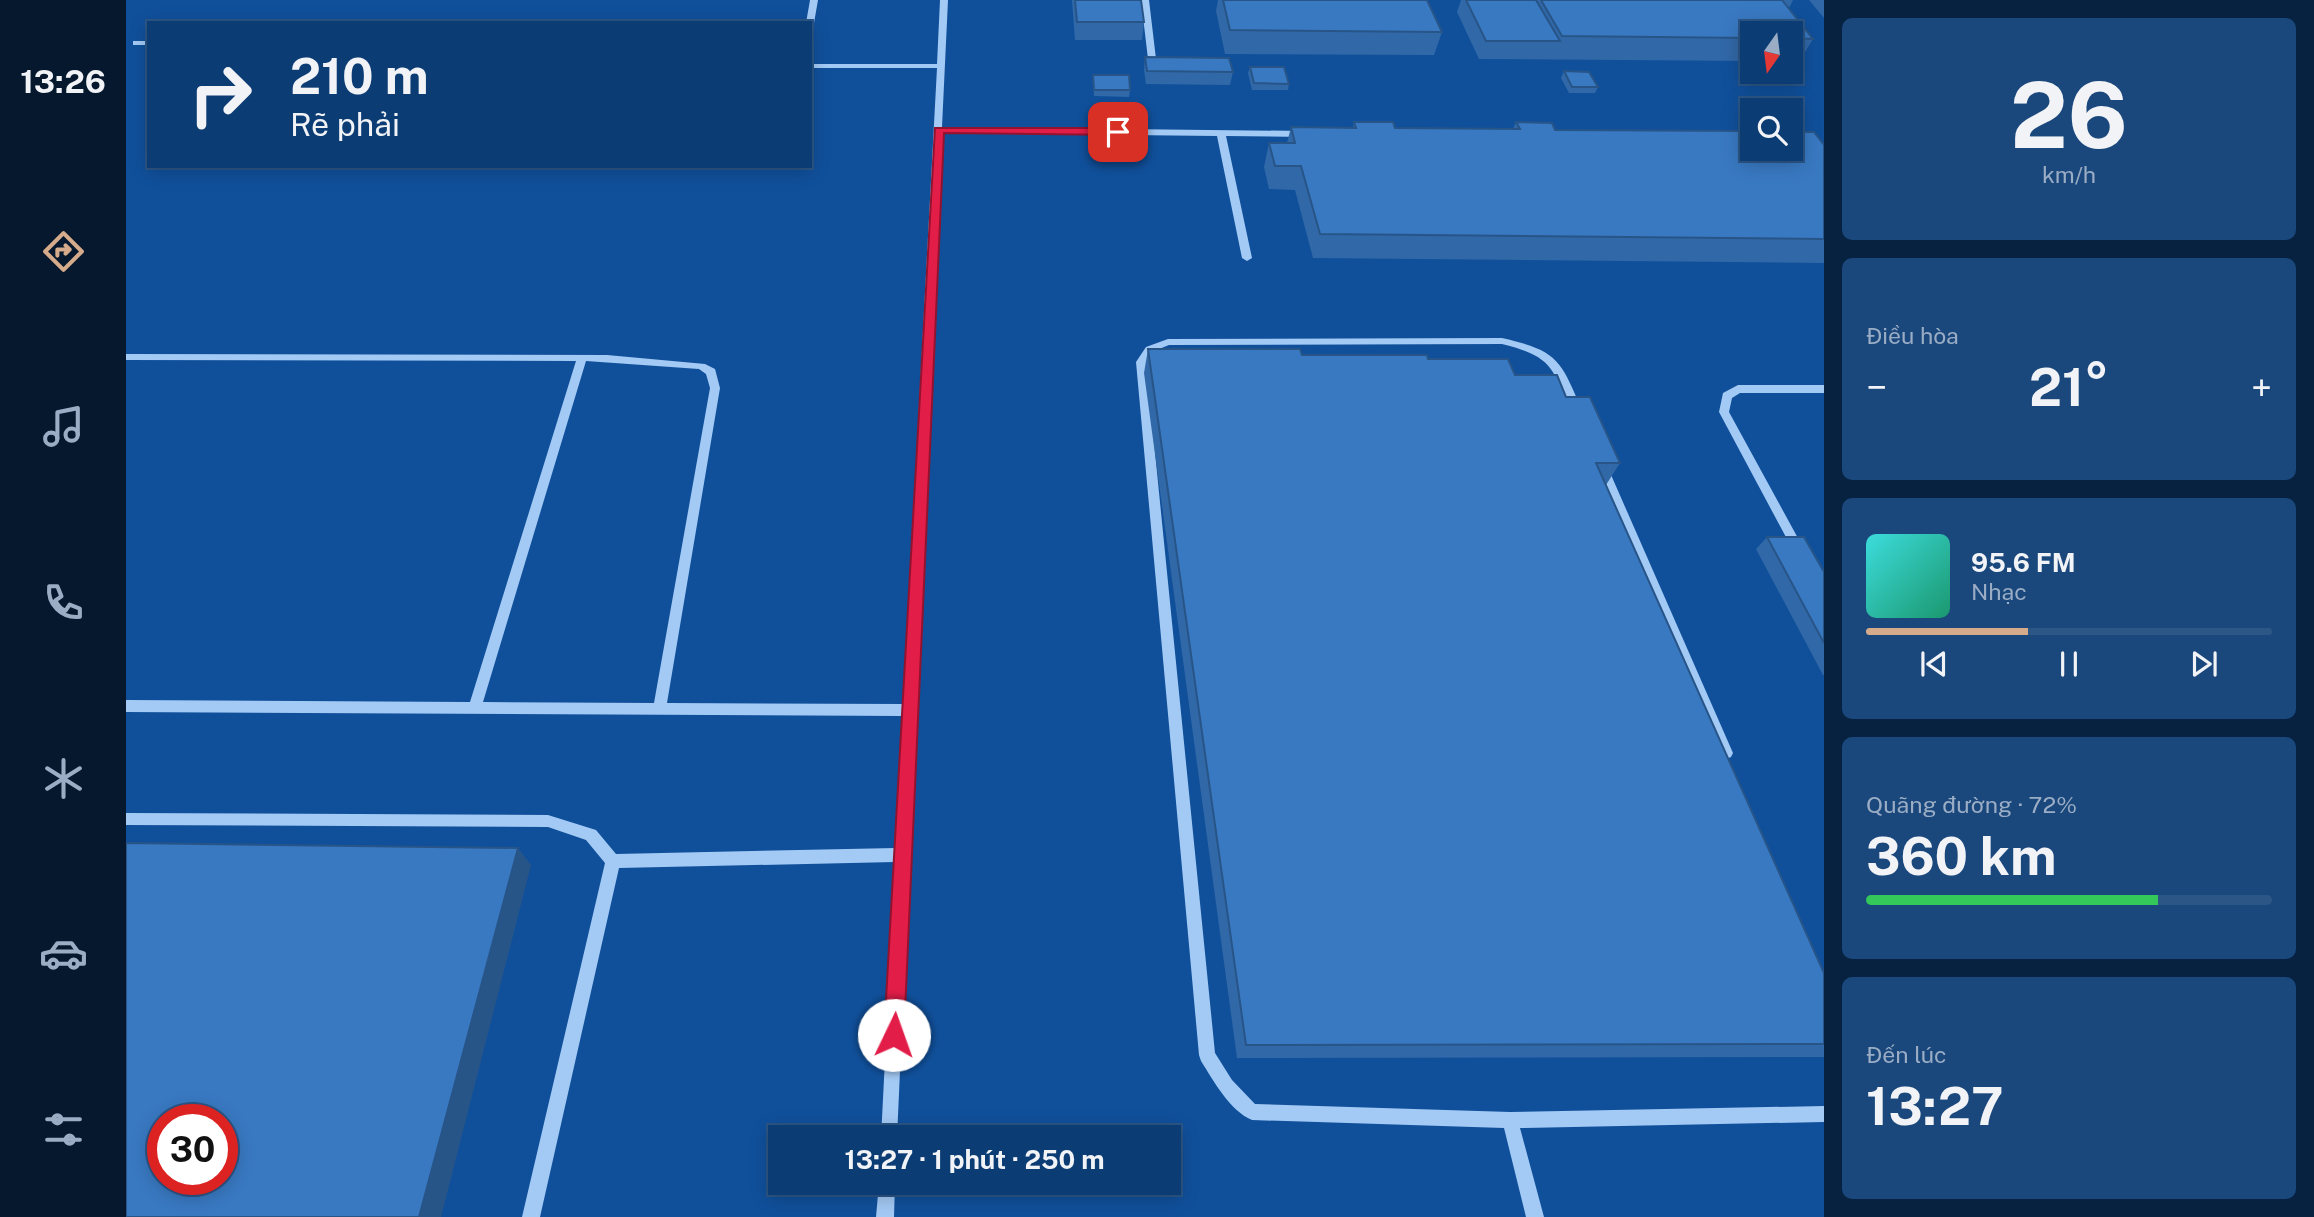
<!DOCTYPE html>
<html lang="vi">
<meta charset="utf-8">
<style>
:root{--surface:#0c3c74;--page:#1a477c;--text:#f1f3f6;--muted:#9aadc5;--line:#2c5686;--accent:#d6ab8b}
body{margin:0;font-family:"Public Sans",sans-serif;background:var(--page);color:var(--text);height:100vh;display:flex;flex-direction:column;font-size:26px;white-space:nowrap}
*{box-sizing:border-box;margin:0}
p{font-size:23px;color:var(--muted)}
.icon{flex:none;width:38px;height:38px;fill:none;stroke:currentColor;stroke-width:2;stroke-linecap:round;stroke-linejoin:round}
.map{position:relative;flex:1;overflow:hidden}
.side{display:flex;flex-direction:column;gap:18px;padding:18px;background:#072140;width:490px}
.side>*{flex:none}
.banner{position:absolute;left:21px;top:21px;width:665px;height:147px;border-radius:0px;box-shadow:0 4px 18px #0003,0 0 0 2px var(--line);background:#0c3c74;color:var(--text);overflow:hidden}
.needle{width:46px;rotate:194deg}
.controls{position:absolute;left:1614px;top:21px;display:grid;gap:14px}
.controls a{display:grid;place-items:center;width:63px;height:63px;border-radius:0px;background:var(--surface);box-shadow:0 4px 18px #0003,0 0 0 2px var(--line);font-size:35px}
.speed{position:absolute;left:21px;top:1104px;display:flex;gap:14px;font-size:35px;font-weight:700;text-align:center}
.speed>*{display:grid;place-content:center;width:91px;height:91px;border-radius:50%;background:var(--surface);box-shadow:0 4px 18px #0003,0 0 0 2px var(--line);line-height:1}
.speed .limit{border:10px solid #d22;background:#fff;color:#111}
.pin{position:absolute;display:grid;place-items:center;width:60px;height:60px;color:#fff;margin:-30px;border-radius:14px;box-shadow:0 4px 10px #0006}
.me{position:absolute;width:77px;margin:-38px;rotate:3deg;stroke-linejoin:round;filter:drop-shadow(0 0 5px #0008)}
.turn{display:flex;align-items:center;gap:24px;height:147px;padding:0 28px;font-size:32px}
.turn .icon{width:91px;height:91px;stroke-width:2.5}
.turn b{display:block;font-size:49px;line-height:60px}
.big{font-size:52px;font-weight:700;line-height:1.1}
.side .card{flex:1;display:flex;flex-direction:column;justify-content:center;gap:10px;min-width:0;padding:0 24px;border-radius:10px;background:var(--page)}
.side .dial{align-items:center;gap:0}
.dial b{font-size:91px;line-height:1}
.song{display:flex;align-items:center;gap:21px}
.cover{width:84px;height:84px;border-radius:10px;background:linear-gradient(135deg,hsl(180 70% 55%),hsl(160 70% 35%))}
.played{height:7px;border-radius:4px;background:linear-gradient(90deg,var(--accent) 40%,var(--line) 40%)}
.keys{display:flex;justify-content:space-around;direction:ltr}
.heat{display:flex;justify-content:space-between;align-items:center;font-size:38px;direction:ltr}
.charge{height:10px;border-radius:5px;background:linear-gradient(90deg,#34c759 72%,var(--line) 0)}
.trip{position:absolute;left:642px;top:1125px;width:413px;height:70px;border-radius:0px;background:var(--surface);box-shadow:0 4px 18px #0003,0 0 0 2px var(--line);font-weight:700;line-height:70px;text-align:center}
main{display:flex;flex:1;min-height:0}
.tabs{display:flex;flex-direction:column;width:126px;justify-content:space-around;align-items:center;background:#05182e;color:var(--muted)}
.tabs .icon{width:49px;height:49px}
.tabs .selected{color:var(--accent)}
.tabs b{font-size:32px;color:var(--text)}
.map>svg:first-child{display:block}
</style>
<main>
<nav class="tabs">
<b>13:26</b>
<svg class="icon selected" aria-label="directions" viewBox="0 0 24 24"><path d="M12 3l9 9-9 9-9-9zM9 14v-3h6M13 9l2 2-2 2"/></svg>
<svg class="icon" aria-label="music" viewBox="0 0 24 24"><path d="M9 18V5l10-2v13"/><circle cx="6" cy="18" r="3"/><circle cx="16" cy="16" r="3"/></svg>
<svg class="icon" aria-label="phone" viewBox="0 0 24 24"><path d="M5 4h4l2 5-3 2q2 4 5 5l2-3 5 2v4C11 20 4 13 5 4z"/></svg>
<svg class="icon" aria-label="climate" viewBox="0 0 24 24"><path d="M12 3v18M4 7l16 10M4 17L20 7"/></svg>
<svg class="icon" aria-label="car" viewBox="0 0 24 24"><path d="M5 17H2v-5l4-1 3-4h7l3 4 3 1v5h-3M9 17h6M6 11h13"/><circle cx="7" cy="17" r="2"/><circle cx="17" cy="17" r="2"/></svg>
<svg class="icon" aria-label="filters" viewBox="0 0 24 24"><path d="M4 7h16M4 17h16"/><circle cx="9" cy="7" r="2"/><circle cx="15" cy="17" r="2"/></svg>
</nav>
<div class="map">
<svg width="1698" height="1217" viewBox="0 0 1698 1217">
<rect width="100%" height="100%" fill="#10509b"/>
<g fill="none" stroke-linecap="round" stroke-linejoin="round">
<!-- minor -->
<path fill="#a3caf5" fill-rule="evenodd" d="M684 0H692L688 23 684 25V23H680Z
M814 0H822L816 127 1180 131 1184 134 1180 137 1100 136 1126 258 1121 261 1116 258 1091 136 816 133 771 1138H755L769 862 493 868 414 1217H396L479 863 460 840 422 827 0 825V813L422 815 470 830 490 854 770 848 777 716 0 712V700L344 702 450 361 0 360V354L481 355 579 364 589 369 594 388 541 703 777 704 811 68H684V64H811ZM460 361 573 369 580 374 584 388 528 703 357 702Z
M1015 0H1023L1030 59 1026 61 1022 59Z
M7 41H23V45H7Z
M1376 338C1432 351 1434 359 1456 410L1455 413H1447C1425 369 1429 357 1376 344L1043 345 1028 351 1020 362 1089 1053 1106 1080 1129 1104 1384 1112 1698 1106V1122L1394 1128 1418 1217H1400L1378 1128 1126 1120C1104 1111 1087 1080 1075 1061L1073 1055 1010 362 1020 347 1042 339Z
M1612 385H1698V393H1614L1606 398 1603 412 1679 551 1677 554H1669L1593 412 1597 393Z
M1476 464 1482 468 1607 753 1605 757 1600 759 1595 757 1593 753 1470 468Z
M753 1183H769L768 1217H750Z"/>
</g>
<!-- wall -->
<path fill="#3168a7" d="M946 0H1015L1018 22 1016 40H949Z
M1092 0H1301L1316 32 1308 55 1099 54 1090 11Z
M1335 0H1667L1663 8 1687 39 1673 62H1664V33H1626V61L1353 59 1331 12Z
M1683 0H1698V18Z
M1019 57 1107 72 1104 85 1020 84 1018 70Z
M1124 67 1163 84 1162 90H1126L1122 73Z
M1438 71 1472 87 1469 93H1443L1435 78Z
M967 75 1004 90 1003 97 968 96Z
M1228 122 1269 128 1387 129 1390 122 1429 130 1698 145V263L1187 258 1169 190 1143 189 1138 167 1143 143H1161L1165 127 1227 128Z
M1022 349 1302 359 1389 375 1440 397 1494 463 1480 485 1698 973V1057L1111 1058 1018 373Z
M1641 537 1698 572V675H1697L1630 549Z"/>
<!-- shaded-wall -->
<path fill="#285588" d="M392 848 405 865 315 1217H293Z"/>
<!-- building -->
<path fill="#3979c2" stroke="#285588" stroke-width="2" fill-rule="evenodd" d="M949 0H1015L1018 22H951Z
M1097 0H1301L1316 32 1104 30Z
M1340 0H1410L1434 41H1360Z
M1415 0H1656L1687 39 1664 38V33H1626V38L1436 36Z
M1019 57 1103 58 1107 72 1021 71Z
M1124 67H1158L1163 84 1128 83Z
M1438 71 1463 72 1472 87H1446Z
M967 75H1003L1004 90H968Z
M1228 122H1267L1269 128 1394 129 1390 122 1426 123 1429 130 1626 131V149H1664V132H1688L1698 145V239L1194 234 1175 166H1149L1143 143H1169L1165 127 1230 128Z
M1022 349H1174L1176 355H1301L1302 359H1382L1389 375H1431L1440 397H1464L1494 463H1470L1698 973V1044L1120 1045Z
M1641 537H1678L1698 572V643Z
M0 843 392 848 293 1217H0ZM37 1120H96V1180H37Z"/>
<!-- route -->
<path fill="#e11d48" stroke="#92132f" stroke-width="2" d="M809 128H992L998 132 992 135 818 133 778 1035 775 1042 768 1045 761 1042 758 1035Z"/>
</svg>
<div class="controls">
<a><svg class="needle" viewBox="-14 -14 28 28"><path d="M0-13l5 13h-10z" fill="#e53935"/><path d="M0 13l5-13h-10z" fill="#9aadc5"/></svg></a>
<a><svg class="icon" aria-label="search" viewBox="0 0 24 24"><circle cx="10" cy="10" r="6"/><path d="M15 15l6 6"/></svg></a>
</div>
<div class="speed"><div class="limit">30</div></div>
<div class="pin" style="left:992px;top:132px;background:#d93025"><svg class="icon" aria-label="arrive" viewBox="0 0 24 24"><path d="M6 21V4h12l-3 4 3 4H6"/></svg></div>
<svg class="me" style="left:768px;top:1035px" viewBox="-20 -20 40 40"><circle r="19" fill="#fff"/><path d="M0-13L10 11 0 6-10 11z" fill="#e11d48"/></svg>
<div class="trip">13:27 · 1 phút · 250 m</div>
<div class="banner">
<div class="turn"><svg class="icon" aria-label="right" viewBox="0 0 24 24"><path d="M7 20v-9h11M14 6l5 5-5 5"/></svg><div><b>210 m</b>Rẽ phải</div></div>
</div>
</div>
<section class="side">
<div class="card dial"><b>26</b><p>km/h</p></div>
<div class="card"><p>Điều hòa</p>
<div class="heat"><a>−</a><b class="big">21°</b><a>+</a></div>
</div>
<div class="card">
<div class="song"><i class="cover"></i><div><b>95.6 FM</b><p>Nhạc</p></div></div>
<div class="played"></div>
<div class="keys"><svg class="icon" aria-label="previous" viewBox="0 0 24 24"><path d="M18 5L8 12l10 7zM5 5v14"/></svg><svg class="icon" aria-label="pause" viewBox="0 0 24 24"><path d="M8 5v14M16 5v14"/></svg><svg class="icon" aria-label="next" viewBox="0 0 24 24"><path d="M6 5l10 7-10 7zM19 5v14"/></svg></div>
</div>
<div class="card"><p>Quãng đường · 72%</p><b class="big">360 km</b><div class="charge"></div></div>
<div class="card"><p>Đến lúc</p><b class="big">13:27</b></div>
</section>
</main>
